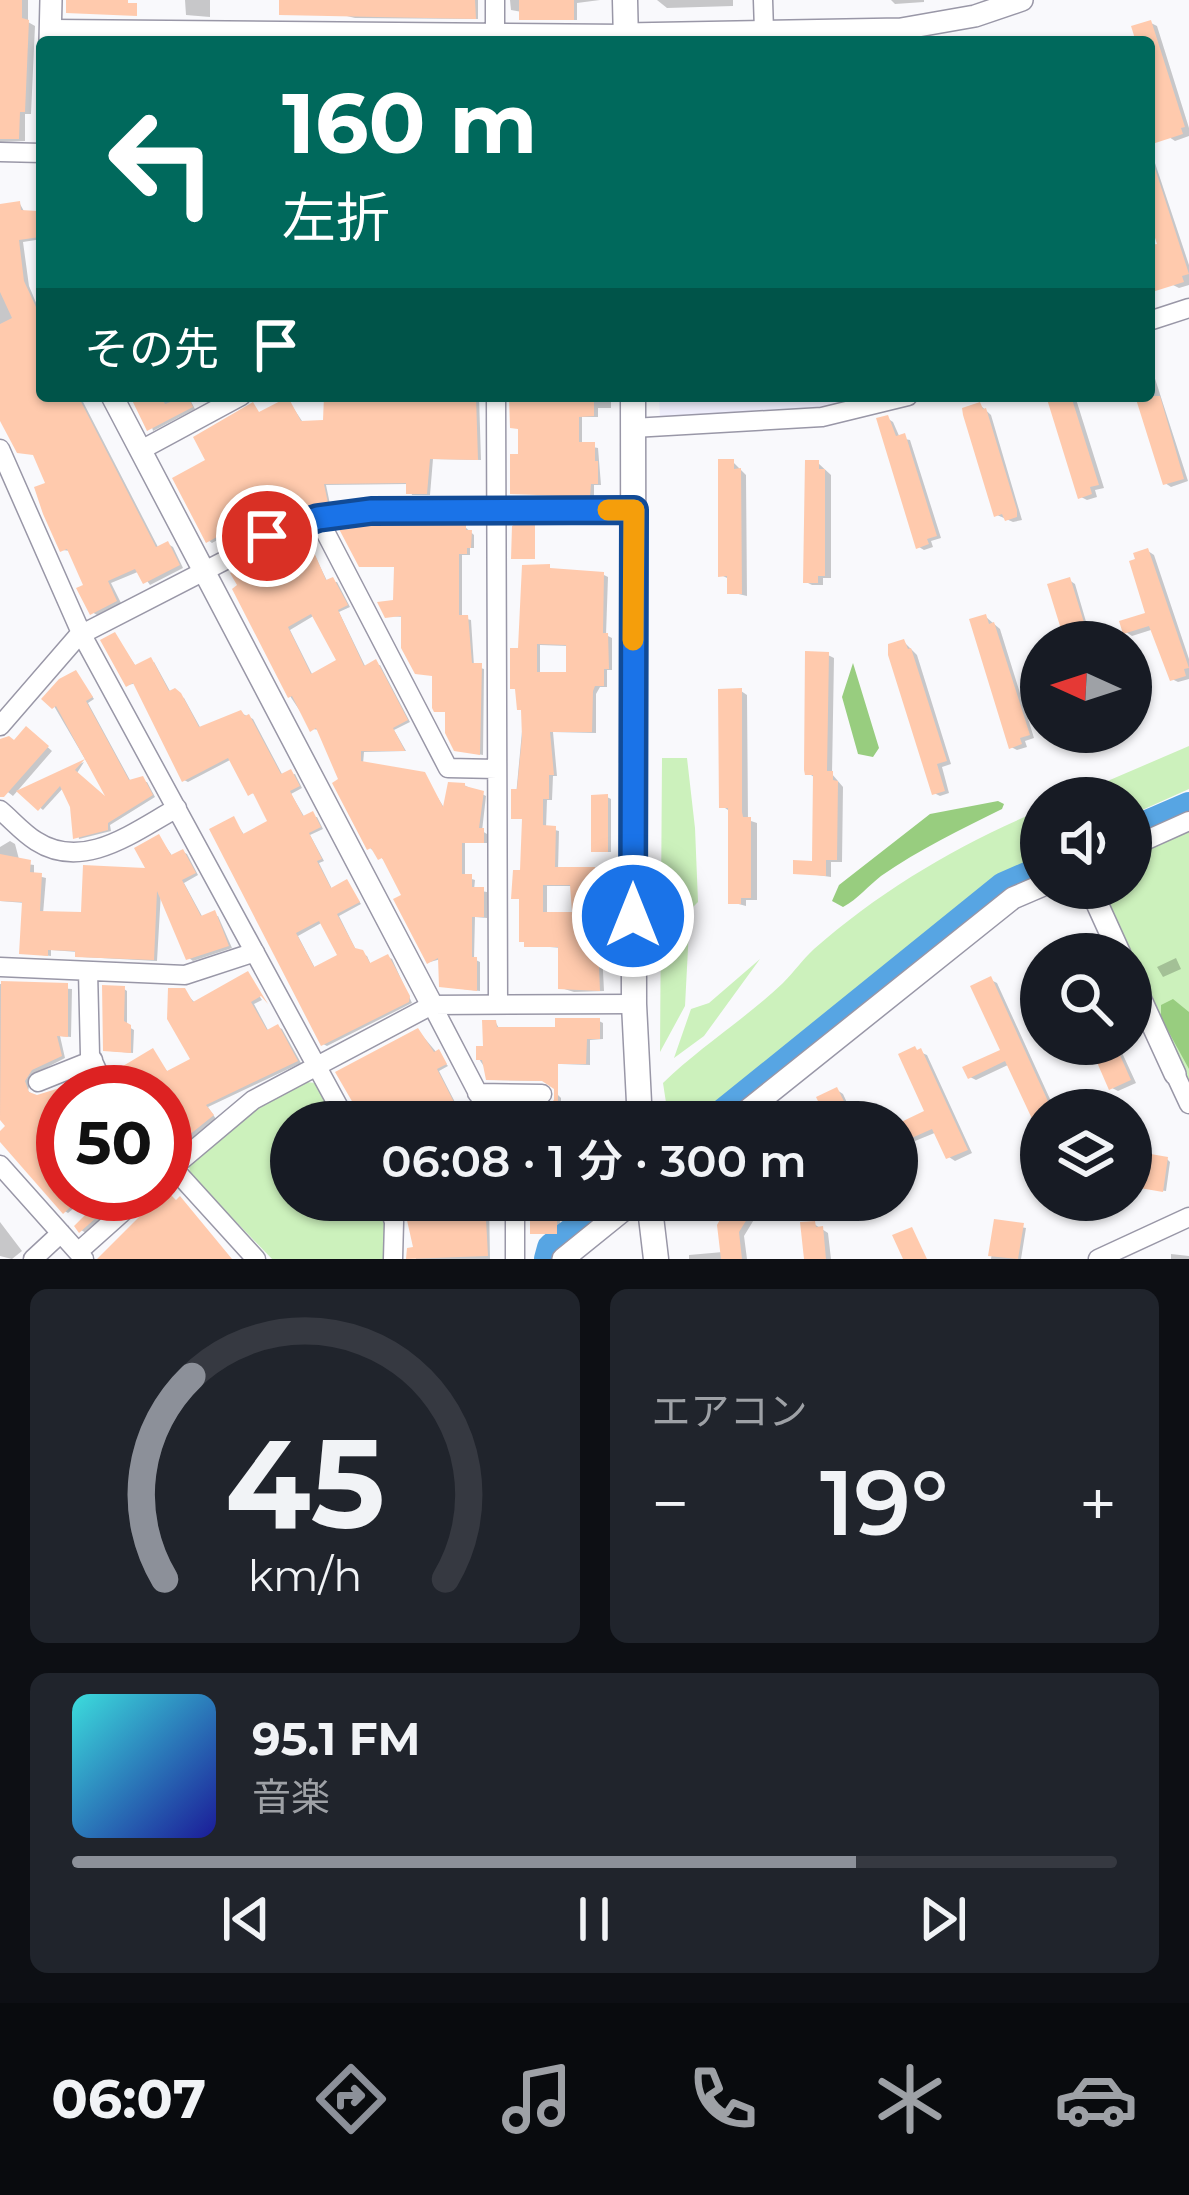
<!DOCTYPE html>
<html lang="ja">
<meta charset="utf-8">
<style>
:root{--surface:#171b24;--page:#20242c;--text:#f1f3f6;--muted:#9ea1a6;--line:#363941;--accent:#8c9099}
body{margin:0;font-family:Montserrat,"Noto Sans JP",sans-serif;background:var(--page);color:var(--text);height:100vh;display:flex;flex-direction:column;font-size:45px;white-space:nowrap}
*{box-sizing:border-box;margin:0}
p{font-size:39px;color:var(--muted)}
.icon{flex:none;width:66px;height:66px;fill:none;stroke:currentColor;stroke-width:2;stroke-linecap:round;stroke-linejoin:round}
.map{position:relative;height:1259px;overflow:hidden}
.details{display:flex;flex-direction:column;gap:30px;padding:30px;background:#0d0f14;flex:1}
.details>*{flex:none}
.top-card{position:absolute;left:36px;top:36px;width:1119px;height:366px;border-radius:12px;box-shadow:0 3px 9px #0004;background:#00695c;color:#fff;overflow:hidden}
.needle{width:78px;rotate:273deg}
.controls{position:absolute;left:1020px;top:621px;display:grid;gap:24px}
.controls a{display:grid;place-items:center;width:132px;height:132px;border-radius:50%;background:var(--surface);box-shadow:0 3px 9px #0004;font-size:60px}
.speed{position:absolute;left:36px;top:1065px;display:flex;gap:24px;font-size:60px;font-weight:700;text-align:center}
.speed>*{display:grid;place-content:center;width:156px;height:156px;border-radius:50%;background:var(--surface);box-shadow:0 3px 9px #0004;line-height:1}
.speed .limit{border:18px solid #d22;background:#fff;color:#111}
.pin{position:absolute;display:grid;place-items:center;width:102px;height:102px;color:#fff;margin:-51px;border:6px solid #fff;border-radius:50%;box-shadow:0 3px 12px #0007}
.me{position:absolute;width:132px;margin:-66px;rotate:0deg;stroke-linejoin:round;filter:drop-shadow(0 0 9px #0008)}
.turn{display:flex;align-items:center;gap:42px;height:252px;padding:0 48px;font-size:54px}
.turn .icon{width:156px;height:156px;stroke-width:2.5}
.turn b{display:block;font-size:84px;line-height:102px}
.then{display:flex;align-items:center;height:114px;padding:0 48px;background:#0003;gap:24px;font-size:45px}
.big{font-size:90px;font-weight:600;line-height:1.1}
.details .tile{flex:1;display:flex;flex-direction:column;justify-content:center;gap:18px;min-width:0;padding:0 42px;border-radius:18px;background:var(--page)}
.details .dial{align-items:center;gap:0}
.dial svg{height:312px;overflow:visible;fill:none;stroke:var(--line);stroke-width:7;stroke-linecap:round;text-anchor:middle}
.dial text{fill:var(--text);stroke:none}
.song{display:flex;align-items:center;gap:36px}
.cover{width:144px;height:144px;border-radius:18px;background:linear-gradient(135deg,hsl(180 70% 55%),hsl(240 70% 35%))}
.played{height:12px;border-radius:6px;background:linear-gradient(90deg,var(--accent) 75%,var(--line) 75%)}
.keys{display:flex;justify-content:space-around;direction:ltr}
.heat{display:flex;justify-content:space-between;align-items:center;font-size:66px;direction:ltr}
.details .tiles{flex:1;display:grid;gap:30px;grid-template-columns:1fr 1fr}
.tile:last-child{grid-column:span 2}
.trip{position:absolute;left:270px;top:1101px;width:648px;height:120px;border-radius:60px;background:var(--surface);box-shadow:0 3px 9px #0004;font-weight:600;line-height:120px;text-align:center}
.tabs{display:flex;height:192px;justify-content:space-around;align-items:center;background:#090b0e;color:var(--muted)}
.tabs .icon{width:84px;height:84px}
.tabs .active{color:var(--accent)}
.tabs b{font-size:54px;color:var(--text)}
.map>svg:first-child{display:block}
</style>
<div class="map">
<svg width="1189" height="1259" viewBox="0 0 1189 1259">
<rect width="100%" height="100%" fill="#f9f9fc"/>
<!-- built -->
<path fill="#f0effd" d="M659 396H865L827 406 749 415 660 418Z"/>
<!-- green -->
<path fill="#ccf1bc" d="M1189 746V789L1131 815V798H1068Z
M662 758H687L695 828 698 902 690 910 685 1006 660 1052Z
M1041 810V855L1000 874 691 1122H669L663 1083C700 1047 745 1019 783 983 794 972 803 959 814 949 881 890 959 844 1041 810Z
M1189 831V1085L1098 888H1131V857Z
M760 959 704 1036 674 1058 691 1009 709 1003Z
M307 1082 316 1083 337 1122H291V1200H379L389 1230 387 1259H272L191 1175 189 1167 259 1105Z"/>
<!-- forest -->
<path fill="#98cd7f" d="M853 663 879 748 873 757 858 754 842 697Z
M998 801 1004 804 1002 809C960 830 920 849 881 876 868 886 858 899 843 907L832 901 839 885 930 814Z
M1173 999 1189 1012V1069L1161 1018V1005Z"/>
<!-- shadow -->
<path fill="#0003" fill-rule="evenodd" d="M0 0H28V22L35 26 31 114H25V141L0 142Z
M185 0H210V17L186 15Z
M282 0H478V19L355 18Z
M510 0H600L577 3V20H526L522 12 511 10Z
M657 0H733V6L667 8Z
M891 0H924V2L895 4Z
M1151 23 1157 26 1189 128V136L1175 141 1169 137 1149 73V42H1139Z
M1149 145 1189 265V285L1179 288 1173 285 1149 209Z
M20 204 25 213 42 217V239L23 242 29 286 42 317V396H80L159 549 168 544 173 547 183 568 150 585 140 571 111 583 121 603 97 615 92 612 87 587 71 551 62 550 49 484 36 455 0 411V207Z
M1149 360 1188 481 1171 487 1165 483 1138 396H1149Z
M144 396H188L195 409 153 431Z
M327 396H479L481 460 433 459 430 495H412L409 484 326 485 330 504 295 512 288 508 253 528 248 523 212 543 208 540 209 461 253 406 261 415 288 400 304 424 326 423Z
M510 396H611V408H598V417H582V445L598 448 601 485H594V497L513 492 521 457V429L512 427Z
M1049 396H1075L1104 488 1095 490 1097 497 1087 500 1081 497Z
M980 405 991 415 1022 520 1013 522 997 515Z
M887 418 893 422 900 438 910 440 941 538 931 541 933 547 924 550 919 547Z
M733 462 746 475 747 596 730 592 727 578 721 575Z
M818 463 831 475V578H823V585H812L806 582Z
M465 527 474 535V548H470V555H462V618L471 620 474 666 484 669 483 755 461 751 448 712 436 710 435 676 417 672 404 617 388 616 396 603 397 567 361 565Z
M307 539 328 583 337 582 350 607 339 612 366 668 380 665 410 722 394 730 406 751 364 752 363 764 424 775 446 811 464 785 486 796 482 831 487 834V843H465V877L475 880 474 890 487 892V918L475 917 474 959 480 962V991L446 987 441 959 430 962 405 897 384 860 370 848 320 730 312 729 290 696 236 590ZM315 615 340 662 313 676 290 630Z
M1148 551 1154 555 1189 659V679L1178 682 1172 679 1154 629 1132 636 1126 632 1149 615Z
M604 575 608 577 606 635 612 638V670H607V687H600L596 694V733L553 732 557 776H553L552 800H547L546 828 559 831 558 870 598 873 604 991 574 992 561 988V948L527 945 522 899 514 897 523 873 525 820 514 817 524 710 521 651ZM540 645 569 646V675H540ZM547 886H573L576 916 547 915Z
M1069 580 1075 584 1092 642H1068Z
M986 617 1000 629 1034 738 1025 741 1027 747 1017 750 1011 747Z
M115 635 137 668 154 662 171 693 184 698 201 729 241 713 253 719 283 776 295 774 302 788 291 794 305 818 317 817 323 829 310 835 324 861 319 863 333 891 347 883 361 904 339 916 357 952 367 956 371 965 388 957 392 959 412 1003 327 1046 323 1044 234 820 245 836 271 822 257 794 250 793 232 759 188 782 184 780 137 683 128 685ZM323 922 341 956 316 970 298 936Z
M904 642 917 655 951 764 942 767 949 793 940 796 934 793Z
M828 655 834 658 832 774 843 787 842 862H831V877L796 872 815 864 814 777 808 773Z
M76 673 94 699 88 703 131 782H147L155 797 110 825 111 831 79 839 73 807 64 787 43 810 21 792 84 762 77 773 112 805 54 706Z
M741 691 747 695 748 820 757 823V900H746V906L731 902 728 810 722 806Z
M32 733 52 751 13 796 0 786V742L15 743Z
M607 797 611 799V852H597L594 850Z
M159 837 173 857 183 852 187 854 198 875 184 883 203 918 218 916 232 948 193 961 189 958 161 892 157 961 82 957 78 952 51 950V956L22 953 25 903 0 901V847L10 841 15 844 20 863 34 865V875L46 878 43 914 83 915 151 872Z
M1068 945 1077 954H1051V953Z
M1176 958 1181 969 1163 977 1157 967Z
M246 975 262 1000 254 1004 269 1032 278 1027 282 1029 301 1063 208 1107 216 1119 188 1142 172 1146 165 1140V1092H135L131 1084H122L153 1052 169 1074 194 1060 184 991 196 1004Z
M991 980 997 983 1055 1110H1041V1125L1010 1064 976 1080 970 1077 1004 1051Z
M0 984 72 989 71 1037 60 1036 65 1058 32 1075 28 1091 38 1098 63 1089 68 1092H63V1194H132L86 1233 81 1230 93 1211 84 1200 68 1213 63 1210 0 1138 9 1127 0 1116Z
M124 989 127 991V1026L134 1030 133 1053 110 1051Z
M599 1021 603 1023V1039L590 1040V1065L561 1064V1121L619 1122H515V1114L505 1110 549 1109 557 1101V1094L561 1098V1049L548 1081 493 1080 479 1059 496 1023 500 1030H557Z
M421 1034 448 1066 439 1071 458 1108 454 1110 460 1122H367Z
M1092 1044H1118L1136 1083 1118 1091 1112 1088Z
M915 1050 927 1055 972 1153 955 1161 949 1157 937 1132 915 1141 909 1138 928 1112Z
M837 1090 843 1094 856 1122H832Z
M1167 1159 1170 1162 1166 1191 1141 1188Z
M404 1200H489L490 1259H416Z
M531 1200H568V1207L560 1206V1235L533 1232Z
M735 1200H766L744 1236 747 1259H689V1255L723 1252Z
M1057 1200H1088L1086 1212 1059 1208Z
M0 1222 22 1251 12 1259 0 1256Z
M997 1222 1026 1228 1021 1259H991Z
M814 1224 828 1233 831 1259H807Z
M1171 1254 1189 1256V1259H1171Z"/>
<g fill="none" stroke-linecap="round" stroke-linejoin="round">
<!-- river -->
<path stroke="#57a5e3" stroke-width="30" d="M1131 832 1189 807
M713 1122 1004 887 1041 871
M549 1259 552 1248 615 1200"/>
</g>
<!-- building -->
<path fill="#ffcaad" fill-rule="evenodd" d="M0 0H22V18L29 20 25 112H20L19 139H0Z
M66 0H128V3H137V16L66 13Z
M279 0H475L476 19 279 15Z
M519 0H574V20H519Z
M1151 20 1185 127 1181 128 1183 134 1149 145V42H1136L1131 26Z
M1149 159H1152L1189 274 1182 276 1184 282 1149 293V245L1157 244 1149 219Z
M20 201 21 210 38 211 40 237 19 240 24 281 42 320V396H78L156 547 168 541 180 565 143 584 135 569 108 581 117 601 90 615 76 588 83 585 67 549 60 552 43 514 34 487 45 483 33 455 17 453 0 421V324L12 318 0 292V204Z
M130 396H161L165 404 188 396 193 407 147 431Z
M324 396H476L478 460 430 459 427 494H406V483L324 484 328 503 289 512 283 508 247 528 244 522 206 543 172 478 205 460 193 437 253 402 259 412 288 397 301 421 323 420Z
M509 396H594V416L579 417V442H595V461H598V484H591L590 497 510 494V454H518V429L510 428Z
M1046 396H1071L1099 485 1090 487 1092 494 1078 499Z
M1135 396H1160L1184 479 1163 485Z
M980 402 983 409 986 408 1017 510V517L1005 521 1002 514 994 517 963 415 962 408Z
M888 415 896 436 905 433 937 536 927 539 929 544 916 549 876 418Z
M718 459H734V469L741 468 742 594H727V576L718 577Z
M805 460H819V469H825V576H818V583H803Z
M372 524H466V530H472L471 548H467V554H459V615H468L472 663H482L480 755 454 751 445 733V712H434L432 708V676L415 674 401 648V616L385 618 377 602 393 600 394 567H359L339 529Z
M515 524H535V559H511L512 526Z
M307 536 326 580 333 577 348 605 338 610 364 666 376 659 408 720 393 728 405 751H361V761L425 772 443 807 448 782 465 783V786L484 791 479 828H484V843H462V874H472V887H484V917H472V957H477V991L439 987 438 958 427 964 393 899 401 895 382 858 378 860 371 848 367 850 332 783 338 779 316 728 310 732 292 696 288 698 232 589 237 585 230 573ZM311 614 336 660 311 674 288 627Z
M1148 548 1189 668 1184 669 1186 676 1170 681 1149 626 1123 634 1119 621 1145 613 1129 561 1135 559 1133 553Z
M550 564V568L604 572 603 633H608L609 669H604V686H595L593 691 592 732H550L554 775H549V799H543V825L556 826 555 867H595L600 991 558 989V947H524V942H519V899H511L513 870H520L522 819H511V789H517L522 737 521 710H517L515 689H510V648H518L522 565ZM537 644 566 645V672H537ZM543 885H570L572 912H543Z
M1070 577 1090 642H1065L1047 584Z
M986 614 989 624 994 622 1030 735 1020 738 1022 744 1009 749 969 619Z
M115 632 135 665 151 657 169 691 175 688 181 693 199 727 241 710 245 716 249 714 281 774 291 769 300 786 290 791 303 816 313 811 321 827 309 833 322 859 317 861 331 888 347 879 360 902 337 914 355 948 363 950 370 963 388 954 410 996 409 1002 321 1046 209 829 234 816 243 834 267 821 253 793 248 796 228 758 182 782 133 683 126 687 100 640ZM319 921 337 955 314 967 296 933Z
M904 639 908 649 911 648 947 761 937 764 945 791 932 795 888 655V644Z
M805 651 829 652 827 771H833V780L838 781 837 860H826V876L793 874V860L812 861 813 775H805L804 770Z
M76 670 93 697 86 701 129 780 143 776 153 795 108 823V830L73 839 70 807 60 786 38 811 16 791 85 759 75 770 105 796 56 706 52 709 41 699 59 679Z
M742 688V812L743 817H751V898H741V904H728V808H719L718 689Z
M26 726 49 746 4 797H0V739L9 736 14 740Z
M608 794V852H591V795Z
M159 834 171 855 183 849 196 873 182 880 201 916 215 910 229 946 186 960 157 891 154 960 75 957V951L48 950V956L19 954 22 902 0 901V854L31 860 30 872 42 873 40 911 81 912 83 865 145 868 134 848Z
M248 971 268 1004 261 996 251 1002 267 1030 278 1024 298 1061 206 1105 214 1115 183 1140 165 1146V1092H133L126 1082 119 1086 113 1072 153 1048 167 1071 190 1059 167 1019 168 988H185L193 1002Z
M991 976 1052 1110H1041V1138L1005 1061 968 1079 962 1067 1000 1050 970 986Z
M1 981 68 983V1037L57 1036 62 1056 32 1070 25 1081 29 1092 37 1095 63 1087V1194H123L79 1233 74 1226 89 1211 79 1199 63 1214 0 1142V1131L5 1126 0 1120Z
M102 985 125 986 124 1021 131 1025V1053L103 1051Z
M555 1018H600V1039H587L586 1064H558V1122H514V1113H504L500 1107 547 1106 554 1100V1089L542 1081 486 1080 482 1060H476V1046H483L482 1020H496L497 1027H555Z
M418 1028 434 1052 439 1049 447 1064 437 1069 456 1106 452 1108 458 1122H364L335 1072Z
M1089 1044H1115L1131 1080 1109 1090Z
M915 1046 917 1050 921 1048 968 1150 946 1159 932 1129 907 1140 899 1123 924 1111 898 1054Z
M837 1087 854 1122H828L816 1097Z
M1139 1152 1168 1157 1163 1192 1134 1187Z
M156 1194H170L176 1200 180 1196 232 1259H97L152 1204Z
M416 1200H485L488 1256 406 1259 407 1248 413 1247 404 1207 417 1204Z
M731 1200H759L739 1232 742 1259H721L717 1225Z
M530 1201H557V1234H530Z
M994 1219 1024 1223 1018 1259 988 1256Z
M815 1221 816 1227 823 1226 826 1259H804L800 1222Z
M912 1227 927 1259H903L892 1235Z"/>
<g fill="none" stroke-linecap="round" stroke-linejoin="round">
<defs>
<path id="minor" d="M495 0V42
M763 0 764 31
M51 29 626 34
M0 152 42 153
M1149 321 1189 308
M496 396 498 1004
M633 428 822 417 908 396
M0 449 82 635 347 1122
M141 450 241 396
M318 518 448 768 497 769
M0 726 78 636 292 526 318 518 371 511 633 510
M0 810C12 820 23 833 36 841 84 872 135 831 177 808
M1131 847 1189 821
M0 967 185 975 255 952
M88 971 90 1055 107 1092
M432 1005 493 1122
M1175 1074 1189 1104
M38 1082 93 1060
M477 1093 542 1094
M165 1159 256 1259
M0 1165 84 1259
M165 1174 253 1100 432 1005 634 1004
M387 1200 394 1222 393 1259
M515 1200V1259
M78 1252 143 1194
M33 1259 61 1233
M1098 1259 1189 1217"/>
<path id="tertiary" d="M626 34 901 29 975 16 1022 0
M50 42 51 0
M112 396 432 1005
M1090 888 1120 954
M1131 978 1175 1074
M733 1122 1013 898 1041 886
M563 1259 636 1200"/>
<path id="secondary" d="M625 0 626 42
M633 396 634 1004 640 1122
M649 1200 656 1259"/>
</defs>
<!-- minor casing -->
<use href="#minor" stroke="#9997a7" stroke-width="21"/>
<!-- tertiary casing -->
<use href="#tertiary" stroke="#9997a7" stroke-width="24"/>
<!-- secondary casing -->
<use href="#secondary" stroke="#9997a7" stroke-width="27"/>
<!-- minor -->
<use href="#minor" stroke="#fff" stroke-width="18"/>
<!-- tertiary -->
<use href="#tertiary" stroke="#fff" stroke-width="21"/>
<!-- secondary -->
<use href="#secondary" stroke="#fff" stroke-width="24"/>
</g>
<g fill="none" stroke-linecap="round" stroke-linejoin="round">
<defs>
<path id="route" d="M267 536 318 518 371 511 634 510 633 916"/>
</defs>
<!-- route casing -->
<use href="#route" stroke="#114b97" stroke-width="30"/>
<!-- route -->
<use href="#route" stroke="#1a73e8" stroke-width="21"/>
<!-- slow -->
<path stroke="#f59e0b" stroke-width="21" d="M608 510H634L633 640"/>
</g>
</svg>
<div class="controls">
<a><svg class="needle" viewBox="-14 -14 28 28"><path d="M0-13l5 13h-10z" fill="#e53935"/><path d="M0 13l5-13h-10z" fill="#9ea1a6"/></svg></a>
<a><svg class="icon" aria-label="sound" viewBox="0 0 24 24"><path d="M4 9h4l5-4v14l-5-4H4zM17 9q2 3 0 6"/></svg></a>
<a><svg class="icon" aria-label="search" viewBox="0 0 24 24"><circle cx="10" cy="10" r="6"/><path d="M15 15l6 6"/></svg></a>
<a><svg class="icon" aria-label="layers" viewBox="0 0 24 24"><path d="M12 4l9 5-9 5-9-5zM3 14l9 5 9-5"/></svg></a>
</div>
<div class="speed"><div class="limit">50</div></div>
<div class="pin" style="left:267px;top:536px;background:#d93025"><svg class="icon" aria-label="arrive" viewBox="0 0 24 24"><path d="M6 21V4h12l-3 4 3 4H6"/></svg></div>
<svg class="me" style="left:633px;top:916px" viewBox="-20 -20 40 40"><circle r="17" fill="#1a73e8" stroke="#fff" stroke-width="3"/><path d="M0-11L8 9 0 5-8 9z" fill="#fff"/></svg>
<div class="trip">06:08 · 1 分 · 300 m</div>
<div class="top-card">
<div class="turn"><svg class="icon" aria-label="left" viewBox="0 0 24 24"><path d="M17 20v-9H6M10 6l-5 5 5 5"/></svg><div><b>160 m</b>左折</div></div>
<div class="then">その先<svg class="icon" aria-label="arrive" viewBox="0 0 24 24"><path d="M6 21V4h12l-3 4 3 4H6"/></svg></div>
</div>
</div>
<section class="details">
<div class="tiles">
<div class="tile dial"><svg viewBox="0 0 100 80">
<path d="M14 69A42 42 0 1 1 86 69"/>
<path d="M14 69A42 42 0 0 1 21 17" stroke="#8c9099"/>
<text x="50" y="56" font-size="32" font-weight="700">45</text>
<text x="50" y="72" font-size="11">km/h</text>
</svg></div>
<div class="tile"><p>エアコン</p>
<div class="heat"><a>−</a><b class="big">19°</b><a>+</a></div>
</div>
<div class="tile">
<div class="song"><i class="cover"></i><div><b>95.1 FM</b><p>音楽</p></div></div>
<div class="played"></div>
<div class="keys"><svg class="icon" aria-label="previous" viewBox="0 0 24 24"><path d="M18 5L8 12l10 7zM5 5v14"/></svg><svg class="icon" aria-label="pause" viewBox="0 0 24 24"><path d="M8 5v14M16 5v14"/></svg><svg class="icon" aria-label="next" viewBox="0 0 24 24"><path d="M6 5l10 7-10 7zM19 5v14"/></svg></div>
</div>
</div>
</section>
<nav class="tabs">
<b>06:07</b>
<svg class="icon active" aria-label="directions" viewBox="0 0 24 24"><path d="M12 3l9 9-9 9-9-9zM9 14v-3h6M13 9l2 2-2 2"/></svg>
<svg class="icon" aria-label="music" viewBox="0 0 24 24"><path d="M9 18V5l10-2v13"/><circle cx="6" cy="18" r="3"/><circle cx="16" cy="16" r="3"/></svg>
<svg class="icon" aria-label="phone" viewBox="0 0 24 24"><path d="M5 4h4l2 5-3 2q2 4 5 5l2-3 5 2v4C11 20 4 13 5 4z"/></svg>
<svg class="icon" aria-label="climate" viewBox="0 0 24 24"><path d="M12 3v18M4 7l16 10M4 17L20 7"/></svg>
<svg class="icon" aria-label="car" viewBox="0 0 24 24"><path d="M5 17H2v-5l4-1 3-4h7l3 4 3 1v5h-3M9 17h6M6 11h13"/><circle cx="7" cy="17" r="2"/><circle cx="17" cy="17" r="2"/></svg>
</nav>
